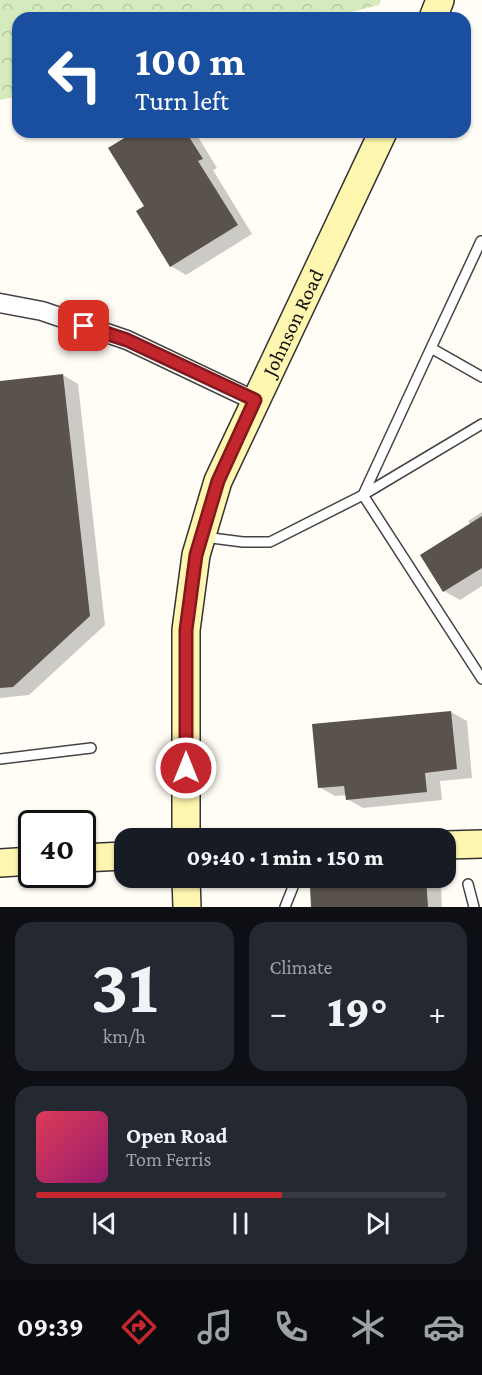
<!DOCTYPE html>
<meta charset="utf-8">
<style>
:root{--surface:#171b24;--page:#242831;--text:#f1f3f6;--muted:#9ea1a6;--line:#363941;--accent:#c4262e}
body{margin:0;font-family:"Crimson Pro",serif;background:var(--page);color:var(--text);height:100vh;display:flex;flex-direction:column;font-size:22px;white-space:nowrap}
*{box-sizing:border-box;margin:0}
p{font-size:20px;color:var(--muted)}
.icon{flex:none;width:33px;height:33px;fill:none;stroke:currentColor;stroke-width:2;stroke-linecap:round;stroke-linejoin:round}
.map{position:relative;height:907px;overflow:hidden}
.details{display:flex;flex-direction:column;gap:15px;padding:15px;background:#0d0f14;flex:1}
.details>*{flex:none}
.banner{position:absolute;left:12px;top:12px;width:459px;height:126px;border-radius:18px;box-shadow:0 2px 4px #0004;background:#1a4fa0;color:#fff;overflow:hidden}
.speed{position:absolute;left:18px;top:810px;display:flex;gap:12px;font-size:30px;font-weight:700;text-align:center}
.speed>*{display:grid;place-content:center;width:78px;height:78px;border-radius:50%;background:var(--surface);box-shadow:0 2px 4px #0004;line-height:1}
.speed .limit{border:3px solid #111;border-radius:9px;background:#fff;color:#111}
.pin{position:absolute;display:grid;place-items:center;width:51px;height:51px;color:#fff;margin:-26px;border-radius:12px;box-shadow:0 3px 9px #0006}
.me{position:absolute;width:66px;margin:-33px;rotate:0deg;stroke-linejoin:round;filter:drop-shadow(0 0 4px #0008)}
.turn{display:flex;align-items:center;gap:21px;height:126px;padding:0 24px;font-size:27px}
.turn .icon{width:78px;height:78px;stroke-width:2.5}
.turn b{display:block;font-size:42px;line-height:51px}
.big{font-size:45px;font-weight:800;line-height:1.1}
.details .card{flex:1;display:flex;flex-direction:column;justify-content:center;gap:9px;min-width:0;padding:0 21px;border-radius:18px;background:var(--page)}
.details .dial{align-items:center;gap:0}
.dial b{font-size:78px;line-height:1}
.song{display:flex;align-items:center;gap:18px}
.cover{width:72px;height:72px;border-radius:9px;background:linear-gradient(135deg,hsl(350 70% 55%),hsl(320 70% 35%))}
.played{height:6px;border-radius:3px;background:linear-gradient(90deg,var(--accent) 60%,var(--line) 60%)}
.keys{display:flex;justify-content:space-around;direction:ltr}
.heat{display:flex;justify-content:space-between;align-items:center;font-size:33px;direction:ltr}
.details .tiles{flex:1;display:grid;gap:15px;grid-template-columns:1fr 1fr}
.card:last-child{grid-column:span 2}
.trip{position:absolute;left:114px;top:828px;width:342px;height:60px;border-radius:18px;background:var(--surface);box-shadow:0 2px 4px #0004;font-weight:800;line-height:60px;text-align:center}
.tabs{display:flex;height:96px;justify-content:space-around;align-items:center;background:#090b0e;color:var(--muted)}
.tabs .icon{width:42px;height:42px}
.tabs .on{color:var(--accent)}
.tabs b{font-size:27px;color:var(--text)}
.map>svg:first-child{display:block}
</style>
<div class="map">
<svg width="482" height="907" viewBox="0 0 482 907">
<defs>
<pattern id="park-crowns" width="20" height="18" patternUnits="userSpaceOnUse" patternTransform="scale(1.5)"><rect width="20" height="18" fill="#d5ebbd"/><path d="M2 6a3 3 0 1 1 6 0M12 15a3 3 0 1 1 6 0" fill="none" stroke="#b6c8a1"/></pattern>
</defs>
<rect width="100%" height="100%" fill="#fffdf5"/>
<!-- park -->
<path fill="url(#park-crowns)" d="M0 0H381L379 5 327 18H18V96L0 100Z"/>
<!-- shadow -->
<path fill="#0003" d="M137 132H195L217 168 213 170 252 234 186 275 171 266 146 207Z
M63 375 78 384 105 625 29 695 0 698V382Z
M482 512V586L460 600 444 591 422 556 471 525 468 521Z
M451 712 467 721 472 778 440 781 442 800 363 808 347 799V795L335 796 319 787 313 725Z
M396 878H427L441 886 442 907H312L396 884Z"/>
<!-- building -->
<path fill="#5a524d" d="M134 132H186L203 159 198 161 238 225 170 267 136 211 144 206 108 148Z
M63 374 90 616 13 687 0 688V381Z
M482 516V568L443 592 420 555Z
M451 711 457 769 425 773 427 792 346 800 344 786 318 788 312 724Z
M394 878H426L428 907H311L310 886 395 882Z"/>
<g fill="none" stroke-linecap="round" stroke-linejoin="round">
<defs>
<path id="lane" d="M431 348 481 241
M363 495 431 348 482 377
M363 495 482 424
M204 537 243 542H270L363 495 482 679
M0 759 91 748
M468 884 474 907
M285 907 293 887V878"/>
<path id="street" d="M0 303 42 311 127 340 255 401"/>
<g id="secondary">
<path d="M433 18 440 0"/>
<path id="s1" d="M186 838V630L196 555 218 481 383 132"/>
<path d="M446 845 482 844"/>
<path d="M82 858 124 856"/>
<path d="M0 863 32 861"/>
<path d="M186 878 187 907"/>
</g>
</defs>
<!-- lane casing -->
<use href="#lane" stroke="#444" stroke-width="12"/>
<!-- street casing -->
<use href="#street" stroke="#444" stroke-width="21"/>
<!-- secondary casing -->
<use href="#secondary" stroke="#333" stroke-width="30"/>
<!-- lane -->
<use href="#lane" stroke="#fff" stroke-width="9"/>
<!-- street -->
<use href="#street" stroke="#fff" stroke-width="18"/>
<!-- secondary -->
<use href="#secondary" stroke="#fff6b0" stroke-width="27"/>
</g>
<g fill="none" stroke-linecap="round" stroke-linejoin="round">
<defs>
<path id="route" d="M84 326 127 340 255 400 218 481 196 555 186 630V768"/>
</defs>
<!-- route casing -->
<use href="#route" stroke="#7f191e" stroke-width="15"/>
<!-- route -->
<use href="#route" stroke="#c4262e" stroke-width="10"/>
</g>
<g text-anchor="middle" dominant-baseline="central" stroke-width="6" stroke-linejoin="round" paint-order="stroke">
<!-- street labels -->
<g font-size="21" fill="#111" stroke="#fff">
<text stroke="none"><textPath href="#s1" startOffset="536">Johnson Road</textPath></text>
</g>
</g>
</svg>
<div class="speed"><div class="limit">40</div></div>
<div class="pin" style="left:84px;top:326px;background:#d93025"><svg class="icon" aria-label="arrive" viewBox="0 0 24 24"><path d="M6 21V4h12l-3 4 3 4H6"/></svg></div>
<svg class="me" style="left:186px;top:768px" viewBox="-20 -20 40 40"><circle r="17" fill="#c4262e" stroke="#fff" stroke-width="3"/><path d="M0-11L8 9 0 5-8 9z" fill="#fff"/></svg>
<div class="trip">09:40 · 1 min · 150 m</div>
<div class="banner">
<div class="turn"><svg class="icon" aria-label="left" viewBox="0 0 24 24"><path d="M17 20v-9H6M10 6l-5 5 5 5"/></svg><div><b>100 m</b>Turn left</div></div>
</div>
</div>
<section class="details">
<div class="tiles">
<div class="card dial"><b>31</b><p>km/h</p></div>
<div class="card"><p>Climate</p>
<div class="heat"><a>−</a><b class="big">19°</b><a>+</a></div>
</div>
<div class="card">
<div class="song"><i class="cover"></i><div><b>Open Road</b><p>Tom Ferris</p></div></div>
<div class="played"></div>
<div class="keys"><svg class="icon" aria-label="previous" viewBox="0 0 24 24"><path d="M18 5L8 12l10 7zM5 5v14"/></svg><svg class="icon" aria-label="pause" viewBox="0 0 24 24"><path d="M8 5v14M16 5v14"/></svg><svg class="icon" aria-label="next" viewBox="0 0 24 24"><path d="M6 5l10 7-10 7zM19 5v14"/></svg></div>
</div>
</div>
</section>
<nav class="tabs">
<b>09:39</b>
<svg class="icon on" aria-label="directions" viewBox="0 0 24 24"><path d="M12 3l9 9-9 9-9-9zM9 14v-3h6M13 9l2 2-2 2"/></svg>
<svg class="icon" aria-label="music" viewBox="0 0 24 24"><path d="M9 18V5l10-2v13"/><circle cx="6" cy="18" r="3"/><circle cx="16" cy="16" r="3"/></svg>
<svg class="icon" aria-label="phone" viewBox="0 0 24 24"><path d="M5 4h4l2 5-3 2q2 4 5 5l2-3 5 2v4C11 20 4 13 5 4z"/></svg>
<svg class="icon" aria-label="climate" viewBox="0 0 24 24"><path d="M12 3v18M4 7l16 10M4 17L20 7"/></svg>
<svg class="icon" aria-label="car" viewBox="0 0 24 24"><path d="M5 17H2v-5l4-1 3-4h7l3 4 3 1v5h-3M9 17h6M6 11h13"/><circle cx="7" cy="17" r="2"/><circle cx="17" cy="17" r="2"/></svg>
</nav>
